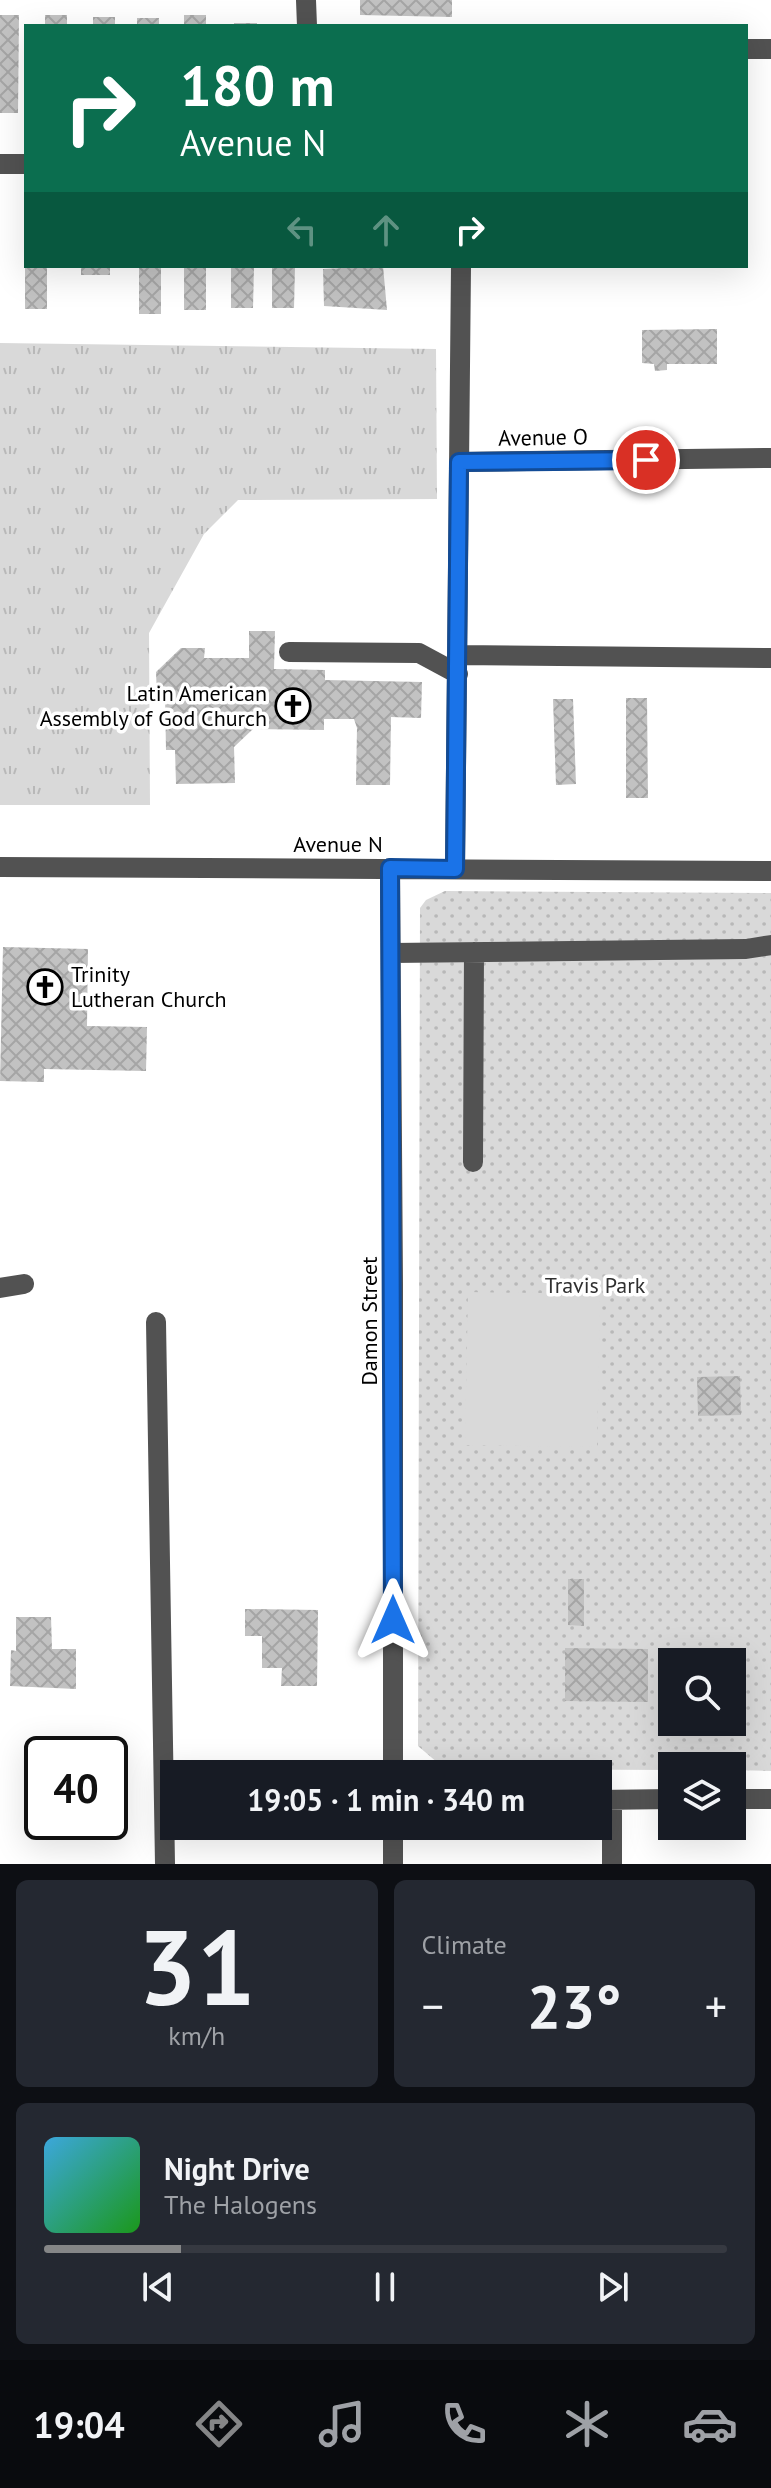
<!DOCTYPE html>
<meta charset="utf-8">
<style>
:root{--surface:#171b24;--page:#242831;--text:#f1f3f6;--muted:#9ea1a6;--line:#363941;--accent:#858687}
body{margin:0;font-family:"PT Sans",sans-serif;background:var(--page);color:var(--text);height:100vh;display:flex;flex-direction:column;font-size:30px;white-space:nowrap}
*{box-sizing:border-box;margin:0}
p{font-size:26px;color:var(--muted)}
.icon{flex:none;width:44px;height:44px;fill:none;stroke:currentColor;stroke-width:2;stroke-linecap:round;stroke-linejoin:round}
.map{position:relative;height:1864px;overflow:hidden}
.panel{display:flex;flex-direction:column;gap:16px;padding:16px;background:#0d0f14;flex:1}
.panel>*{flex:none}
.banner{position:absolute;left:24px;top:24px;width:724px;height:244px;border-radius:0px;box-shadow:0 8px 32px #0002;background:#0b6e4f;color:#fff;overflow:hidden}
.buttons{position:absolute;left:658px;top:1648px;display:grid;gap:16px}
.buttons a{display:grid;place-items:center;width:88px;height:88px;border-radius:0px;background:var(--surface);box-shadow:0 8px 32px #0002;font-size:40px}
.speed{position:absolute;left:24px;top:1736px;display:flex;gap:16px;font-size:40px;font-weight:700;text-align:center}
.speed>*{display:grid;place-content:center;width:104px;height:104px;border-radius:50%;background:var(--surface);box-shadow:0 8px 32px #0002;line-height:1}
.speed .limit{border:4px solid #111;border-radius:12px;background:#fff;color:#111}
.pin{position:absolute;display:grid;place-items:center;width:68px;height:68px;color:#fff;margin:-34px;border:4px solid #fff;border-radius:50%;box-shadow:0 2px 8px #0007}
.me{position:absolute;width:88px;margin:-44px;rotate:0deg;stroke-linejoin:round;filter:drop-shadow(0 0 6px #0008)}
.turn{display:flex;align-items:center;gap:28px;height:168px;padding:0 24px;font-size:36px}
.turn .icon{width:104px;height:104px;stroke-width:2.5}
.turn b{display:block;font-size:56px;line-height:68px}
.lanes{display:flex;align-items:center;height:76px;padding:0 24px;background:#0003;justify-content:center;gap:40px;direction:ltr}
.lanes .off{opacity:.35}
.big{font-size:60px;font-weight:600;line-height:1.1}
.panel .card{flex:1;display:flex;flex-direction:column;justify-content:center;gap:12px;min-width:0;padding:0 28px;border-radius:12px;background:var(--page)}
.panel .dial{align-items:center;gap:0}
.dial b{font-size:104px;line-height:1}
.song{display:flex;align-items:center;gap:24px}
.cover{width:96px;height:96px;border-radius:12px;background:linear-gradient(135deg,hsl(200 70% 55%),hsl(120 70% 35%))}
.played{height:8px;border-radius:4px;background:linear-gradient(90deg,var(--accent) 20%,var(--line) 20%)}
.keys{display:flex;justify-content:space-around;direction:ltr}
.heat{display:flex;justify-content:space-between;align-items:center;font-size:44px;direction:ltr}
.panel .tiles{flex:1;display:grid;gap:16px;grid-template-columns:1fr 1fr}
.card:last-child{grid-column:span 2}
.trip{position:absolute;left:160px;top:1760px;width:452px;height:80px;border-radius:0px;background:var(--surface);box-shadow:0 8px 32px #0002;font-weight:600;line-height:80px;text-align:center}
.tabs{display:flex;height:128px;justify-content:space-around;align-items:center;background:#090b0e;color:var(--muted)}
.tabs .icon{width:56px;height:56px}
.tabs .selected{color:var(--accent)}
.tabs b{font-size:36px;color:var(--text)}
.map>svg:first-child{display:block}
</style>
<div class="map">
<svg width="771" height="1864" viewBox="0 0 771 1864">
<defs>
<pattern id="grass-tufts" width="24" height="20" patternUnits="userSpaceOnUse" patternTransform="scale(2)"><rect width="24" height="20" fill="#d9d9d9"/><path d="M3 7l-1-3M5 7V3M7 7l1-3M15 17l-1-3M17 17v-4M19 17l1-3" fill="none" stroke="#b8b8b8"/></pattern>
<pattern id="park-dots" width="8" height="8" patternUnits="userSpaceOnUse" patternTransform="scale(2)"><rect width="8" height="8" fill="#d9d9d9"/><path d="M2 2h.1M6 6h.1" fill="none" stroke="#b8b8b8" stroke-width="1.8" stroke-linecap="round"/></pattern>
<pattern id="building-cross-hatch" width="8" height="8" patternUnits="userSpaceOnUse" patternTransform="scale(2)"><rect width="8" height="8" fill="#c2c2c2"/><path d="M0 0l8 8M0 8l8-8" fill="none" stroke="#a5a5a5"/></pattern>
</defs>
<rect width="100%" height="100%" fill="#fff"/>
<!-- grass -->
<path fill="url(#grass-tufts)" d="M0 343 436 349 437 499 238 500 204 534 149 633 150 805H0Z"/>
<!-- park -->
<path fill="url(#park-dots)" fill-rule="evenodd" d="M445 891 771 893V1771L732 1770V1766H672V1770L445 1769 418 1746 420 908 426 900ZM672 1662H732V1722H672Z"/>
<!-- garden -->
<path fill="#d9d9d9" d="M468 1292 600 1294 597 1447 465 1445Z"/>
<!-- building -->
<path fill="url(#building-cross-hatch)" d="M360 0H452V17L360 15Z
M0 15H19L18 113H0Z
M45 15H67V26H45Z
M184 15H206V26H184Z
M93 17H115V26H93Z
M137 18H159V26H137Z
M234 23H257V26H234Z
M25 266H47V309H25Z
M81 266H110V275H81Z
M139 266H161V314H139Z
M184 266H206V310H184Z
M231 266H254L253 308H231Z
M272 266H295L294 308H272Z
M383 266 387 310 324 306 323 269Z
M717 329V364H667V370L655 371 654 364 642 363V330Z
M249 631H275L274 669 325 670V680L422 682 421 718 391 717 390 785H356L357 728 354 719H324V730L253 729 234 747 235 783 176 784 175 750H166L165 695H157L156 672 181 648H205L204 658H249Z
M626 698H647L648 798H626Z
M553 699H573L576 784 556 785Z
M3 947 88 949 87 1026 147 1027 146 1071 44 1069V1082L0 1081Z
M740 1376 741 1415 698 1416 697 1377Z
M568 1579H584V1626L568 1625Z
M245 1609 318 1610 317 1686H281L282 1668H262V1636H245Z
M16 1617H51L52 1649H76V1689L10 1686 11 1650 16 1651Z
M565 1648 648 1649V1702L565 1701Z"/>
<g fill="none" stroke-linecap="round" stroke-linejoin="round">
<!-- minor -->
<path stroke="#525252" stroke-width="20" d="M306 0 307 26
M746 49H771
M0 164H26
M459 462 771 458
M289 652 419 653 458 674
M457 655 771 658
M0 867 771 871
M390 868 393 1284V1774
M455 869 461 266
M391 953 746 949 771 945
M473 1162 474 952
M0 1288 24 1284
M156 1322 165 1864
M732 1799H771
M598 1800 672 1799
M393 1864V1826
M612 1864V1800"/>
</g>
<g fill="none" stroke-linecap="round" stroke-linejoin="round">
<defs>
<path id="route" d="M393 1620 390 868 455 869 459 462 646 460"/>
</defs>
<!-- route casing -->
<use href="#route" stroke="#114b97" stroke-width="20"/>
<!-- route -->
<use href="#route" stroke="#1a73e8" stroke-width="14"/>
</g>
<!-- icons -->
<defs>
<symbol id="church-ring" viewBox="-11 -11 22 22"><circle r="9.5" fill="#fff" stroke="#000" stroke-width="1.5"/><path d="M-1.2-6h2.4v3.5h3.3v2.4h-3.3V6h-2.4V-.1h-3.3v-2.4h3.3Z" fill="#000"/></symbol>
</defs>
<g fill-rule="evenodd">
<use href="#church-ring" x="273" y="686" width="40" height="40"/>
<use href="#church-ring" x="25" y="967" width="40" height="40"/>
</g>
<g text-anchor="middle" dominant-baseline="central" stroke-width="7" stroke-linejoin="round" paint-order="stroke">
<!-- street labels -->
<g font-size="22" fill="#000" stroke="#fff">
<text transform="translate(543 437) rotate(-1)">Avenue O</text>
<text x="338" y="844">Avenue N</text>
<text transform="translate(369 1321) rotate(-90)">Damon Street</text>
</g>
<!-- poi labels -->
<g font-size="22" fill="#000" stroke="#fff" text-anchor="end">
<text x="267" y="693">Latin American<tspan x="267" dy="25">Assembly of God Church</tspan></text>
<text x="71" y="974" text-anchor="start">Trinity<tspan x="71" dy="25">Lutheran Church</tspan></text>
</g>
<!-- park labels -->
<g font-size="22" fill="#303030" stroke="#fff">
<text x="595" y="1285">Travis Park</text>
</g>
</g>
</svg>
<div class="buttons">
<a><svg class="icon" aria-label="search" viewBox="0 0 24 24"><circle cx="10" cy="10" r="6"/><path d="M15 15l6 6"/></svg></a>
<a><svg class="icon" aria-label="layers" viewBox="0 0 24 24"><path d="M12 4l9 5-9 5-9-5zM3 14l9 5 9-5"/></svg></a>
</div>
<div class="speed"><div class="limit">40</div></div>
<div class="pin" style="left:646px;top:460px;background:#d93025"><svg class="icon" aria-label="arrive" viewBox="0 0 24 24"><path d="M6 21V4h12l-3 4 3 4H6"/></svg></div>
<svg class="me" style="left:393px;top:1620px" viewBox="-20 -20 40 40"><path d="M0-17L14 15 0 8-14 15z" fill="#1a73e8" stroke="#fff" stroke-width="4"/></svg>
<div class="trip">19:05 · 1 min · 340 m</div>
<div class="banner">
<div class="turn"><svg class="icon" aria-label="right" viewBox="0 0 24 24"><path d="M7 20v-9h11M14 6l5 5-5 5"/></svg><div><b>180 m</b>Avenue N</div></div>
<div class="lanes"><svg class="icon off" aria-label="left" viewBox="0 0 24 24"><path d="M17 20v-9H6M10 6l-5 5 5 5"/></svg><svg class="icon off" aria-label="ahead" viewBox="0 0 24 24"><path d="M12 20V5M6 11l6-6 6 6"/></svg><svg class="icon" aria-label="right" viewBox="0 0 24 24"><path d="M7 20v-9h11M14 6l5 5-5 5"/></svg></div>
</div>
</div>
<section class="panel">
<div class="tiles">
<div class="card dial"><b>31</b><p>km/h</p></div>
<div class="card"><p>Climate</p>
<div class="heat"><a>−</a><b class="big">23°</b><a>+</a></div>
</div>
<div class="card">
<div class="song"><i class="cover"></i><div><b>Night Drive</b><p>The Halogens</p></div></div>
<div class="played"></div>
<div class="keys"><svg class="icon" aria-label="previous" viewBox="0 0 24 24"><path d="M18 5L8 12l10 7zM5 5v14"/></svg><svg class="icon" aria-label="pause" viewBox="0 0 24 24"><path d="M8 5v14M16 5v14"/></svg><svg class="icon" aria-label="next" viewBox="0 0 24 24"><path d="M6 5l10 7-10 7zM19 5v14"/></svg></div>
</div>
</div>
</section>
<nav class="tabs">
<b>19:04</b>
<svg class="icon selected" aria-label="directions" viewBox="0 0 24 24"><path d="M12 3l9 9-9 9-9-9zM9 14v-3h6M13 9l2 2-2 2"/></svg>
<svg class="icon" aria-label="music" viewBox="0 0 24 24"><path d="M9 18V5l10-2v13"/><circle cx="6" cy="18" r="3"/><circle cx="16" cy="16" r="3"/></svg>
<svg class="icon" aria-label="phone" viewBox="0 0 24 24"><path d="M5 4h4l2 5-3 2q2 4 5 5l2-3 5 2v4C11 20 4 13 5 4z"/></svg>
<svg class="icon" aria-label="climate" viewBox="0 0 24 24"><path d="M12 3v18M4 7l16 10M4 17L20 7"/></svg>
<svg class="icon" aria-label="car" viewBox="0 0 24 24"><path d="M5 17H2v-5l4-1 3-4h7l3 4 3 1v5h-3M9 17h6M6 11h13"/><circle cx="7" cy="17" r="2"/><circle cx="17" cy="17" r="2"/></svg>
</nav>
